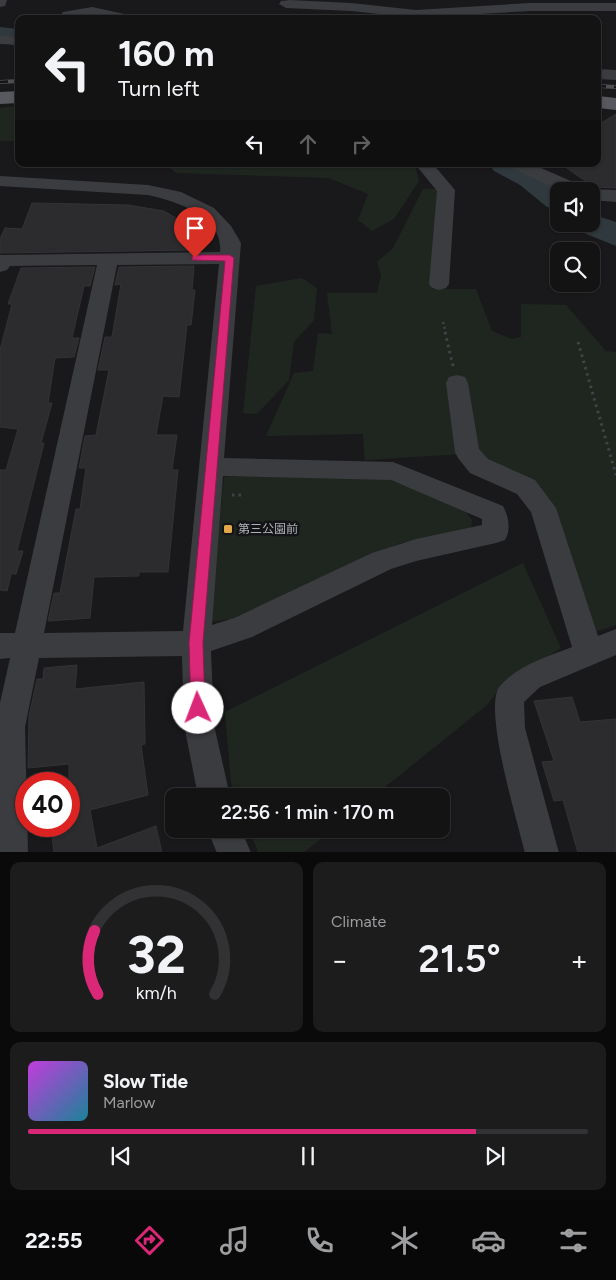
<!DOCTYPE html>
<meta charset="utf-8">
<style>
:root{--surface:#131314;--page:#1c1c1d;--text:#f1f3f6;--muted:#9d9ea0;--line:#323234;--accent:#db2777}
body{margin:0;font-family:Figtree,"Noto Sans JP",sans-serif;background:var(--page);color:var(--text);height:100vh;display:flex;flex-direction:column;font-size:19px;white-space:nowrap}
*{box-sizing:border-box;margin:0}
p{font-size:16px;color:var(--muted)}
.icon{flex:none;width:28px;height:28px;fill:none;stroke:currentColor;stroke-width:2;stroke-linecap:round;stroke-linejoin:round}
.map{position:relative;height:852px;overflow:hidden}
.sheet{display:flex;flex-direction:column;gap:10px;padding:10px;background:#0a0a0b;flex:1}
.sheet>*{flex:none}
.guide{position:absolute;left:15px;top:15px;width:586px;height:152px;border-radius:10px;box-shadow:0 1px 4px #0004,0 0 0 1px var(--line);background:#131314;color:var(--text);overflow:hidden}
.tools{position:absolute;left:550px;top:182px;display:grid;gap:10px}
.tools a{display:grid;place-items:center;width:50px;height:50px;border-radius:10px;background:var(--surface);box-shadow:0 1px 4px #0004,0 0 0 1px var(--line);font-size:25px}
.speed{position:absolute;left:15px;top:772px;display:flex;gap:10px;font-size:25px;font-weight:700;text-align:center}
.speed>*{display:grid;place-content:center;width:65px;height:65px;border-radius:50%;background:var(--surface);box-shadow:0 1px 4px #0004,0 0 0 1px var(--line);line-height:1}
.speed .limit{border:8px solid #d22;background:#fff;color:#111}
.pin{position:absolute;display:grid;place-items:center;width:42px;height:42px;color:#fff;margin:-51px -21px;border-radius:50% 50% 50% 0;rotate:-45deg;box-shadow:0 0 5px #0007}
.pin .icon{rotate:45deg}
.me{position:absolute;width:55px;margin:-28px;rotate:358deg;stroke-linejoin:round;filter:drop-shadow(0 0 4px #0008)}
.turn{display:flex;align-items:center;gap:18px;height:105px;padding:0 20px;font-size:22px}
.turn .icon{width:65px;height:65px;stroke-width:2.5}
.turn b{display:block;font-size:35px;line-height:42px}
.lanes{display:flex;align-items:center;height:48px;padding:0 20px;background:#0003;justify-content:center;gap:25px;direction:ltr}
.lanes .off{opacity:.35}
.big{font-size:38px;font-weight:600;line-height:1.1}
.sheet .tile{flex:1;display:flex;flex-direction:column;justify-content:center;gap:8px;min-width:0;padding:0 18px;border-radius:10px;background:var(--page)}
.sheet .dial{align-items:center;gap:0}
.dial svg{height:130px;overflow:visible;fill:none;stroke:var(--line);stroke-width:7;stroke-linecap:round;text-anchor:middle}
.dial text{fill:var(--text);stroke:none}
.song{display:flex;align-items:center;gap:15px}
.cover{width:60px;height:60px;border-radius:8px;background:linear-gradient(135deg,hsl(290 70% 55%),hsl(190 70% 35%))}
.played{height:5px;border-radius:2px;background:linear-gradient(90deg,var(--accent) 80%,var(--line) 80%)}
.keys{display:flex;justify-content:space-around;direction:ltr}
.heat{display:flex;justify-content:space-between;align-items:center;font-size:28px;direction:ltr}
.sheet .tiles{flex:1;display:grid;gap:10px;grid-template-columns:1fr 1fr}
.tile:last-child{grid-column:span 2}
.trip{position:absolute;left:165px;top:788px;width:285px;height:50px;border-radius:10px;background:var(--surface);box-shadow:0 1px 4px #0004,0 0 0 1px var(--line);font-weight:600;line-height:50px;text-align:center}
.dock{display:flex;height:80px;justify-content:space-around;align-items:center;background:#080808;color:var(--muted)}
.dock .icon{width:35px;height:35px}
.dock .current{color:var(--accent)}
.dock b{font-size:22px;color:var(--text)}
.map>svg:first-child{display:block}
</style>
<div class="map">
<svg width="616" height="853" viewBox="0 0 616 853">
<rect width="100%" height="100%" fill="#19191b"/>
<!-- green -->
<path fill="#1f2620" d="M19 106V141H0V108Z
M165 164H415L419 181 394 219 372 231 358 220 368 194 329 178 176 173Z
M423 189H442L432 289H476L492 331 512 339 521 337V304L566 305 606 351 616 352V625L574 639 541 515 518 491 463 454 365 460 363 434 266 436 294 373 313 371 318 333 332 334 327 293H377L381 275 377 262 393 248Z
M302 278 317 288 314 320 294 342 289 380 257 414 243 413 256 286Z
M297 475 384 478 461 506 472 520 471 531 400 543 231 619 210 622 224 477Z
M523 563 561 648 503 685 487 705 374 796H236L231 783 225 712Z
M249 829H334L304 852H258Z"/>
<g fill="none" stroke-linecap="round" stroke-linejoin="round">
<!-- river -->
<path fill="#30393e" fill-rule="evenodd" d="M0 27 19 29V45L0 43Z
M489 164H530L544 171 569 191H559V210L547 207 520 185 494 171Z
M591 214 616 222V246L579 231 574 224H591Z"/>
</g>
<!-- building -->
<path fill="#2c2c2f" stroke="#333337" d="M616 114V188L594 187 561 164H598V125Z
M32 203 128 205 164 211 198 231 196 250 0 253V239L5 228 22 229Z
M194 266 192 290H195L191 325H187L179 397 163 396 156 435H177L172 470H178L168 572H139V576L94 577 90 618 48 621 54 593H60L76 509H80L86 468H79L85 436 96 435 109 370H98L105 337H112L121 284 115 285 119 267Z
M95 267 90 286H84L72 338H79L74 357 55 358 48 403H52L41 443H44L17 551H23L16 574H11L7 591 0 590V470H6L18 429 0 427V350L12 304H8L21 268Z
M77 665 75 689 144 682 145 744 141 745 148 795 90 810 97 848 156 826 162 853H54L51 826H69V764L28 768 29 716 37 679H43L44 668Z
M572 697 580 722 616 719V853H578L563 800 554 801 542 762 554 761 534 701Z"/>
<g fill="none" stroke-linecap="round" stroke-linejoin="round">
<!-- path-far1 -->
<path stroke="#404347" stroke-width="2.5" stroke-dasharray="2 3" stroke-linecap="butt" d="M443 322 446 334"/>
<!-- path -->
<path stroke="#404347" stroke-width="3" stroke-dasharray="2.5 4" stroke-linecap="butt" d="M445 332 453 366
M578 342 616 475
M232 495H243"/>
<!-- minor -->
<path fill="#3a3c40" fill-rule="evenodd" d="M0 0H7L5 6 0 7Z
M290 0 351 3 416 10 530 3H616V11H530L416 18 351 11 286 8 279 4 281 1Z
M92 7 134 16 136 19H108L92 15 66 19 61 15 63 12Z
M0 36 19 37V45L0 44Z
M598 69 616 70V80L598 79Z
M415 164H433L455 190 449 284 446 288 439 290 432 288 429 284 437 191Z
M509 164H532L589 189 616 190V202L591 200V191H560L512 168Z
M0 176 148 185 181 192 214 208 231 226 241 243 224 458 393 462 503 506C509 517 511 530 505 540L496 543 416 561 391 569 252 637 211 651 214 725 230 796H198L184 725 182 656 39 658 25 727 28 853H0V703L10 658 0 659V633H15L97 265 10 266 7 270 0 272V255L220 252C224 216 175 201 148 195L0 186ZM219 264 183 631 44 633 117 265ZM223 476 391 480 482 519V525L416 539 372 553 234 618 212 625Z
M457 375 465 377 468 383 479 449 488 459 535 480 556 508 598 636 616 629V655L540 687 524 702 525 728 559 853H525C518 823 482 707 500 686 518 665 547 657 572 647L531 512 517 494 470 473 458 458 455 452 446 383 449 377Z
M207 829H241L251 853H217Z"/>
<!-- major -->
<path fill="#57595e" fill-rule="evenodd" d="M19 91V103L0 104V92Z
M598 96 616 98V110L598 108Z"/>
<defs>
<path id="rail" d="M0 82 19 81
M598 86 616 87"/>
</defs>
<!-- rail casing -->
<use href="#rail" stroke="#4e5054" stroke-width="4"/>
<!-- rail -->
<use href="#rail" stroke="#141416" stroke-width="2.5" stroke-dasharray="8" stroke-linecap="butt"/>
</g>
<!-- route -->
<path fill="#db2777" stroke="#8e194d" d="M195 255H230L234 258 203 643 205 708 203 713 198 715 193 713 191 708 189 643 225 261 192 260V256Z"/>
<!-- markers -->
<rect fill="#e3a749" stroke="#141416" stroke-width="2" x="223" y="524" width="10" height="10" rx="2.5"/>
<g text-anchor="middle" dominant-baseline="central" stroke-width="5" stroke-linejoin="round" paint-order="stroke">
<!-- poi labels -->
<g font-size="12" fill="#adb1b9" stroke="#141416" text-anchor="start">
<text x="238" y="529">第三公園前</text>
</g>
</g>
</svg>
<div class="tools">
<a><svg class="icon" aria-label="sound" viewBox="0 0 24 24"><path d="M4 9h4l5-4v14l-5-4H4zM17 9q2 3 0 6"/></svg></a>
<a><svg class="icon" aria-label="search" viewBox="0 0 24 24"><circle cx="10" cy="10" r="6"/><path d="M15 15l6 6"/></svg></a>
</div>
<div class="speed"><div class="limit">40</div></div>
<div class="pin" style="left:195px;top:258px;background:#d93025"><svg class="icon" aria-label="arrive" viewBox="0 0 24 24"><path d="M6 21V4h12l-3 4 3 4H6"/></svg></div>
<svg class="me" style="left:198px;top:708px" viewBox="-20 -20 40 40"><circle r="19" fill="#fff"/><path d="M0-13L10 11 0 6-10 11z" fill="#db2777"/></svg>
<div class="trip">22:56 · 1 min · 170 m</div>
<div class="guide">
<div class="turn"><svg class="icon" aria-label="left" viewBox="0 0 24 24"><path d="M17 20v-9H6M10 6l-5 5 5 5"/></svg><div><b>160 m</b>Turn left</div></div>
<div class="lanes"><svg class="icon" aria-label="left" viewBox="0 0 24 24"><path d="M17 20v-9H6M10 6l-5 5 5 5"/></svg><svg class="icon off" aria-label="ahead" viewBox="0 0 24 24"><path d="M12 20V5M6 11l6-6 6 6"/></svg><svg class="icon off" aria-label="right" viewBox="0 0 24 24"><path d="M7 20v-9h11M14 6l5 5-5 5"/></svg></div>
</div>
</div>
<section class="sheet">
<div class="tiles">
<div class="tile dial"><svg viewBox="0 0 100 80">
<path d="M14 69A42 42 0 1 1 86 69"/>
<path d="M14 69A42 42 0 0 1 12 30" stroke="#db2777"/>
<text x="50" y="56" font-size="32" font-weight="700">32</text>
<text x="50" y="72" font-size="11">km/h</text>
</svg></div>
<div class="tile"><p>Climate</p>
<div class="heat"><a>−</a><b class="big">21.5°</b><a>+</a></div>
</div>
<div class="tile">
<div class="song"><i class="cover"></i><div><b>Slow Tide</b><p>Marlow</p></div></div>
<div class="played"></div>
<div class="keys"><svg class="icon" aria-label="previous" viewBox="0 0 24 24"><path d="M18 5L8 12l10 7zM5 5v14"/></svg><svg class="icon" aria-label="pause" viewBox="0 0 24 24"><path d="M8 5v14M16 5v14"/></svg><svg class="icon" aria-label="next" viewBox="0 0 24 24"><path d="M6 5l10 7-10 7zM19 5v14"/></svg></div>
</div>
</div>
</section>
<nav class="dock">
<b>22:55</b>
<svg class="icon current" aria-label="directions" viewBox="0 0 24 24"><path d="M12 3l9 9-9 9-9-9zM9 14v-3h6M13 9l2 2-2 2"/></svg>
<svg class="icon" aria-label="music" viewBox="0 0 24 24"><path d="M9 18V5l10-2v13"/><circle cx="6" cy="18" r="3"/><circle cx="16" cy="16" r="3"/></svg>
<svg class="icon" aria-label="phone" viewBox="0 0 24 24"><path d="M5 4h4l2 5-3 2q2 4 5 5l2-3 5 2v4C11 20 4 13 5 4z"/></svg>
<svg class="icon" aria-label="climate" viewBox="0 0 24 24"><path d="M12 3v18M4 7l16 10M4 17L20 7"/></svg>
<svg class="icon" aria-label="car" viewBox="0 0 24 24"><path d="M5 17H2v-5l4-1 3-4h7l3 4 3 1v5h-3M9 17h6M6 11h13"/><circle cx="7" cy="17" r="2"/><circle cx="17" cy="17" r="2"/></svg>
<svg class="icon" aria-label="filters" viewBox="0 0 24 24"><path d="M4 7h16M4 17h16"/><circle cx="9" cy="7" r="2"/><circle cx="15" cy="17" r="2"/></svg>
</nav>
